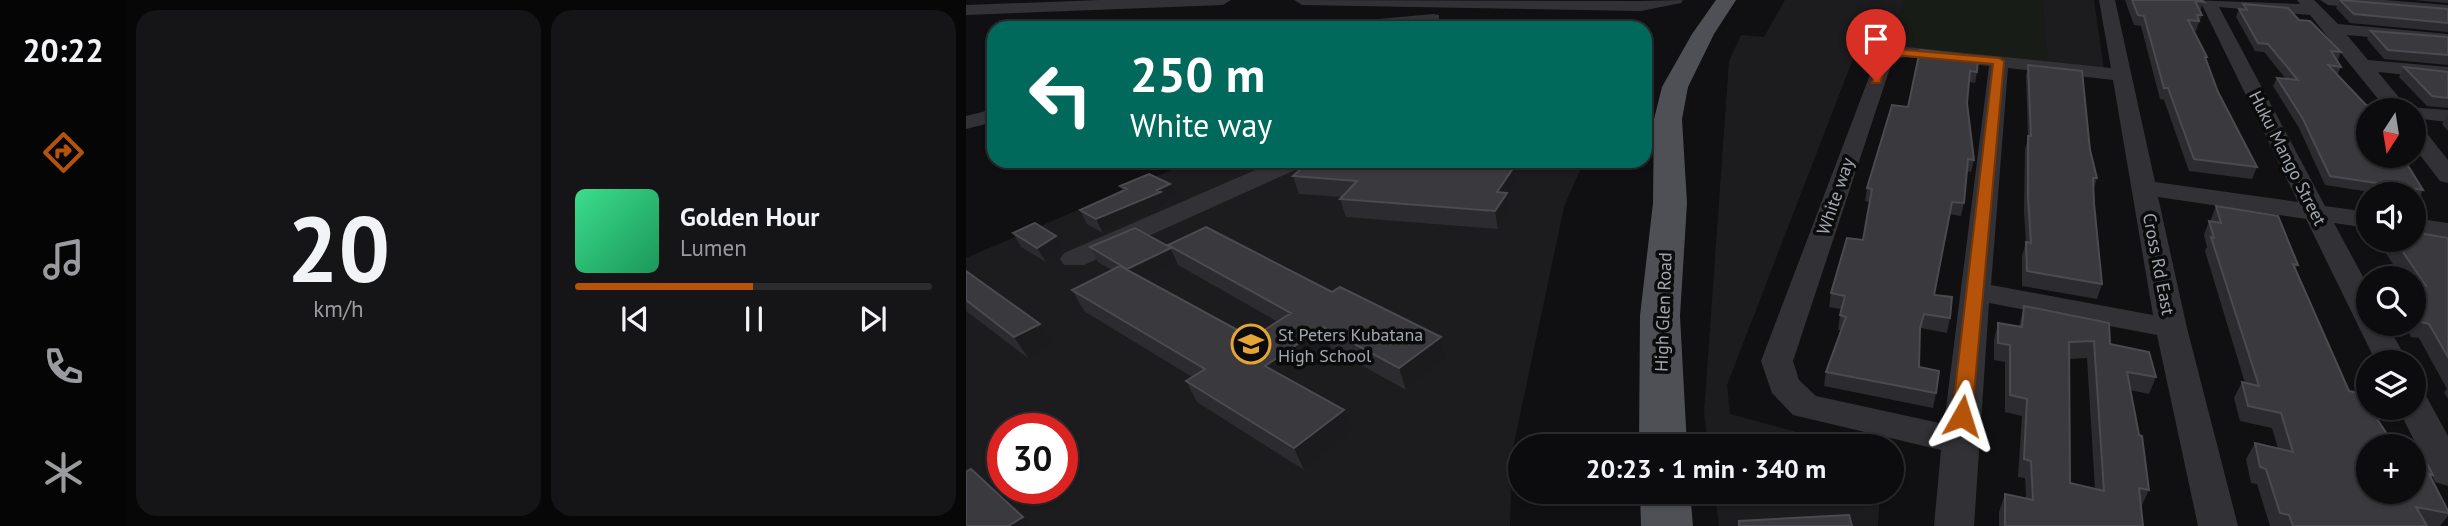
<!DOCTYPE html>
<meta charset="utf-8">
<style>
:root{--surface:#0c0c0e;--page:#151517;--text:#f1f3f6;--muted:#9a9b9e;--line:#2c2c2e;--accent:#b45309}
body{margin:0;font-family:"PT Sans",sans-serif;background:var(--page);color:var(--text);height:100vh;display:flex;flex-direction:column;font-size:26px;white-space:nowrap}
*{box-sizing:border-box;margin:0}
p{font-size:23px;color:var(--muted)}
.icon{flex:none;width:38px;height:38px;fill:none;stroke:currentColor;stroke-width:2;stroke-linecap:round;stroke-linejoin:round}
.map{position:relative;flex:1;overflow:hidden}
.panel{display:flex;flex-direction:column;gap:10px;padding:10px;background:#070708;width:840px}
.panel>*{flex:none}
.hud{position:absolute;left:21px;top:21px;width:665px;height:147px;border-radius:21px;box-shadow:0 2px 5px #0004,0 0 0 2px var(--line);background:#00695c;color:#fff;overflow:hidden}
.needle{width:46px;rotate:192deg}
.tools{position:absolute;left:1390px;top:98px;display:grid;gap:14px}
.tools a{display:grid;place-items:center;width:70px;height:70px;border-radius:50%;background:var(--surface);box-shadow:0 2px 5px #0004,0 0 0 2px var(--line);font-size:35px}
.speed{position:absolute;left:21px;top:413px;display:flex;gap:14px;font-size:35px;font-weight:700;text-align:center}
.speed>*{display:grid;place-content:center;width:91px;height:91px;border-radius:50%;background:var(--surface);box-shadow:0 2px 5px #0004,0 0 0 2px var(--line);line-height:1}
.speed .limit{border:10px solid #d22;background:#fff;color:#111}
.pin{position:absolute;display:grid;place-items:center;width:60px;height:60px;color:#fff;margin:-72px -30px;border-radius:50% 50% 50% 0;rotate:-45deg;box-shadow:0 0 7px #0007}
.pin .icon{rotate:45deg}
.me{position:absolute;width:77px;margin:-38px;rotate:6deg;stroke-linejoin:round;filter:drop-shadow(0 0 5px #0008)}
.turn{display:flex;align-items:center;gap:24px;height:147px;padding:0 28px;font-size:32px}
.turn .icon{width:91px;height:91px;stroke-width:2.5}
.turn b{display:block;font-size:49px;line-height:60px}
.panel .card{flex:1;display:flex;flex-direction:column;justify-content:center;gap:10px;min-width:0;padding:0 24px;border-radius:21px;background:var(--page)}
.panel .dial{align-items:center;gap:0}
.dial b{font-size:91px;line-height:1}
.song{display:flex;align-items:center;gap:21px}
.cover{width:84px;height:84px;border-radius:10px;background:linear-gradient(135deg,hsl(150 70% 55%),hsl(150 70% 35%))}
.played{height:7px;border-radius:4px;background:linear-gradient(90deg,var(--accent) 50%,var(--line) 50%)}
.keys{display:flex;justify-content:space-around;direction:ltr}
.panel .tiles{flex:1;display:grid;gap:10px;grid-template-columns:repeat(2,1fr)}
.trip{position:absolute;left:542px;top:434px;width:396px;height:70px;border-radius:35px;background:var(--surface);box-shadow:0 2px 5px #0004,0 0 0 2px var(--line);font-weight:600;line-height:70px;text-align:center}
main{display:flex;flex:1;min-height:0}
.tabs{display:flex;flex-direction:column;width:126px;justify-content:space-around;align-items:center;background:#050506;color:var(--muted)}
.tabs .icon{width:49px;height:49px}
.tabs .active{color:var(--accent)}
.tabs b{font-size:32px;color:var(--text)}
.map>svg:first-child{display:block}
</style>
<main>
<nav class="tabs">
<b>20:22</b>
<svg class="icon active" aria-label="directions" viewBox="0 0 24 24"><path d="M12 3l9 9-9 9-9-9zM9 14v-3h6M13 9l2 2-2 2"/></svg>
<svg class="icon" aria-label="music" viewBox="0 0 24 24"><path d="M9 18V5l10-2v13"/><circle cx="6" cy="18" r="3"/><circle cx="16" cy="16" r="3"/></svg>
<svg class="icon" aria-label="phone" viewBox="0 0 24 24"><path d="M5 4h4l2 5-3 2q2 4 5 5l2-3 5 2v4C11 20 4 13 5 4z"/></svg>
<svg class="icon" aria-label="climate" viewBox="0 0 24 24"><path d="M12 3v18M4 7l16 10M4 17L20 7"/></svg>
</nav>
<section class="panel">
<div class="tiles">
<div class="card dial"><b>20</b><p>km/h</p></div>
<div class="card">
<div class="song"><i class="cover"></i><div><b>Golden Hour</b><p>Lumen</p></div></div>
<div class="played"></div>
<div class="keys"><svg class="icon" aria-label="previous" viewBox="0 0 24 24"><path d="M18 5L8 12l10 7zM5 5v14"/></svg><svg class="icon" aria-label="pause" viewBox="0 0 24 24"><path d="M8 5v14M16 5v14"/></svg><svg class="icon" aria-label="next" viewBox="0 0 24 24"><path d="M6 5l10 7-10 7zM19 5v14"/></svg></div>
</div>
</div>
</section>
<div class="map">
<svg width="1482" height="526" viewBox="0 0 1482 526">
<rect width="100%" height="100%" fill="#101012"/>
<!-- built -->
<path fill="#1c1c1e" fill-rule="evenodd" d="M819 0H1128L1138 69 892 46 761 385 764 414 883 446H742L738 413 763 61 775 35 798 37Z
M226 161H618L598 207 546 453 544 526H0V258ZM37 429H96V488H37Z
M749 492H914L912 526H753Z"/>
<!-- green -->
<path fill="#171c17" d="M939 0H1077L1081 61 922 45Z"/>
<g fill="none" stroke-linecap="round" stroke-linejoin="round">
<!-- minor -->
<path fill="#323236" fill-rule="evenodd" d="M134 0H265L257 5 0 15V5Z
M328 0 675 1 717 0 715 3 675 11 336 5Z
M1133 0H1149L1189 182 1332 202 1236 5 1223 0 1334 4 1331 0H1348L1372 24 1482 34V44L1381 35 1402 60 1482 67V79L1412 72 1441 107 1482 110V122L1447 118V110H1421L1344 15 1253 7 1359 206 1402 212V228L1368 223 1402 286V324H1421L1442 362H1410L1340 219 1192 197 1221 328 1272 526H1232L1191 335 1023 303 1008 526H968L975 450 827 415 806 393 795 361 913 51 941 47 1145 68ZM941 57 1023 66 978 424 850 396 833 380 827 361 927 59ZM1042 68 1147 80 1187 315 1025 285Z
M1354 0H1419L1482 5V15L1362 5Z
M467 14 473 15V23L424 28H362L370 23Z
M28 109V122L0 129V116Z
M1447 125 1455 126 1482 160V183L1474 181 1447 146Z
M310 161H342L338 166 118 265H98L94 259 98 253Z
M1447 218 1482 223V239L1447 234Z
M1447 391 1459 394 1482 436V486L1469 482 1432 408H1447Z"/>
<!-- major -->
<path fill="#4e5055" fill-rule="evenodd" d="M750 0H770L748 34 722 87 716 119 721 203 714 316 721 446H673L674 316 687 203 688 119 696 87 726 34Z
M674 492H724L727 526H675Z"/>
</g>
<!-- wall -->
<path fill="#2c2c30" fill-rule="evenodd" d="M1159 0H1236L1238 2 1234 11 1236 15 1232 25 1230 31H1228L1241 57 1240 61 1252 92 1291 167 1286 179 1223 171 1198 100 1194 99 1175 26 1168 25Z
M1374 0 1482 9V32L1384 23 1370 8Z
M1448 0H1482V3Z
M1277 4 1333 20 1375 52 1372 60 1375 67 1371 75 1402 156H1441L1439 160 1457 190 1452 200 1447 199V194H1416L1359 185 1333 128 1307 86 1311 78 1320 79 1298 52 1289 51 1270 17 1273 9 1275 10Z
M1405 31 1482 37V65L1418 59 1401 39Z
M954 50 1011 72 1009 83 1003 82 1001 103 1008 160 1005 172 1001 171 998 203 995 216 983 214 968 295 984 318 981 333 955 328 954 332 953 367 970 393 967 408 858 386 860 372 875 330H872L875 309 863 307 865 293 897 240 904 202 899 201 901 188 942 107Z
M1062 65 1124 150 1131 178 1128 188V203L1136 284 1131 299 1056 286V256L1060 242 1058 212 1059 149 1062 138 1060 76Z
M1438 67 1482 72V108L1461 106 1433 77Z
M1482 114V131L1476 124Z
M557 173 542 198 544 210 532 229 380 217 374 199 376 197 333 194 327 176Z
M154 186 210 197 200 202 201 205 137 233 121 224 114 210 157 191Z
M1250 206 1332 265 1329 269 1383 391 1428 445 1447 448 1467 475 1465 478 1482 511V516L1474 526H1304L1291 484 1285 483 1280 459 1289 443 1312 449 1306 428 1274 421 1268 398 1276 382 1279 383 1239 251 1241 247 1238 235 1243 221H1245V219Z
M47 233 98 250 80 262 55 247Z
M1482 238V399L1478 392 1481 389 1453 338 1445 337 1439 324H1447V278H1436L1412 241 1413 240H1447Z
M202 245 366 292 475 337 481 359 440 390 365 348 322 378 386 432 338 470 231 402 220 381 226 377 118 311 106 290 146 270 132 262 124 247H203ZM211 262 212 265 312 322 286 338 178 279Z
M0 271 88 346 63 359 0 311Z
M1058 306 1144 344 1190 377 1183 394 1164 390 1183 490 1175 507 1177 526H1033V512L1039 494 1060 498 1059 478 1052 477 1056 416 1039 412V362L1028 360V340L1032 323 1053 327ZM1121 358 1129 489 1104 483 1103 359Z"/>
<!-- shaded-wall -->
<path fill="#1b1b1e" d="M552 161H556L557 173 542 198 544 210 532 229 529 211 531 192Z
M204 184 210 197 200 202 201 205 137 233 130 219Z
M90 236 98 250 80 262 71 248Z
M204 248 211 262 169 284 161 269Z
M74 324 88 346 63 359 48 337Z
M357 327 365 348 309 387 299 366Z
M475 337 481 359 440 390 433 368Z
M378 410 386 432 338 470 328 448Z
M57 517 64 526H42Z"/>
<!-- building -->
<path fill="#39393e" stroke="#494b50" stroke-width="2" fill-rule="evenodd" d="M1166 0H1236L1238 2 1229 1 1236 15H1231L1233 21 1222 20 1241 57H1239L1252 92 1291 167 1228 159 1202 88H1198L1178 16 1172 15Z
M1374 0 1482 9V23L1388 14Z
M1277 4 1322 8 1333 20 1344 21 1375 52 1365 51 1375 67 1362 65 1400 105 1412 107 1415 110H1402V156H1436L1457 190 1364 176 1337 119 1311 78 1332 80 1302 44 1292 43 1273 9 1281 10Z
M1405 31 1482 37V55L1422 50Z
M954 50 1012 57 1011 72 1004 71 1001 103 1008 160 1002 159 998 203 986 202 968 295 986 297 984 318 958 314 954 328 953 367 973 371 970 393 860 372 880 317 874 315 879 296 865 293 881 238 897 240 906 189 901 188 926 105 942 107Z
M1062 65 1116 71 1124 150 1131 178H1127L1128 203 1136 284 1061 271 1060 242 1065 243 1062 198V136H1065Z
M1438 67 1482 72V98L1466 96Z
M344 161H552L531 192 541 193 529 211 374 199 391 181 327 176Z
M183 174 204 184 191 190 195 192 130 219 114 210 161 189 154 186Z
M1250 206 1312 216 1332 265 1327 264 1383 391 1394 393 1402 404V408H1404L1428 445 1435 446H1402V492H1447V448L1453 449 1467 475 1463 474 1482 511V513L1450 507 1461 526H1327L1323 515 1314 513 1300 469 1294 467 1289 443 1327 452 1315 413 1282 406 1276 382 1293 386 1245 237 1248 238 1243 221 1255 223Z
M69 223 90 236 71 248 47 233Z
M240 227 366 292 374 287 475 337 433 368 357 327 299 366 378 410 328 448 220 381 239 369 106 290 154 266 286 338 325 313 202 245Z
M169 228 205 248 161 269 124 247Z
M1447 232 1482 238V357L1463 324 1455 322 1447 308V302H1449L1447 300V284L1460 286 1429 240H1447Z
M0 271 74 324 48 337 0 300Z
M1058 306 1143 323 1144 344 1183 352 1190 377 1161 372 1173 435 1176 436 1183 490 1173 488 1177 526H1039V494L1067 500 1065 461 1058 459 1061 399 1044 395V345L1032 343V323L1056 327ZM1128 341 1138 491 1104 483 1103 342Z
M5 469 57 517 42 526H0V472Z
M883 515 886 526H773V521Z"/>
<!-- route -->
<path fill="#b45309" stroke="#753606" stroke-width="2" d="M928 49 1033 58 1038 61 1006 416 1003 422H989L986 416 1027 64 929 55 924 57 914 83H906L914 55Z"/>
<!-- icons -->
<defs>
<symbol id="school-ring" viewBox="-11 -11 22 22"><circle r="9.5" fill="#0b0b0c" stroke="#e6a434" stroke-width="1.5"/><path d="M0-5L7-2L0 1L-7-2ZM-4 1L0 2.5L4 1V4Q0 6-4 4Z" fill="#e6a434"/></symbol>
</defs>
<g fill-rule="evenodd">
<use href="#school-ring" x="263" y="322" width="44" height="44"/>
</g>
<g text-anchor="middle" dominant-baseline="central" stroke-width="7" stroke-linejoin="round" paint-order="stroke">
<!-- street labels -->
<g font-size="18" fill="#a2a7b2" stroke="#0b0b0c">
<text transform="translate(1322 158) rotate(63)">Huku Mango Street</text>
<text transform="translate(869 196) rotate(-71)">White way</text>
<text transform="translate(1193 264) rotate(79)">Cross Rd East</text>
<text transform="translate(697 312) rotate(-88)">High Glen Road</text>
</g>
<!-- poi labels -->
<g font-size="18" fill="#a2a7b2" stroke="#0b0b0c" text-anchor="start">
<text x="312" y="334">St Peters Kubatana<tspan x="312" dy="21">High School</tspan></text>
</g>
</g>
</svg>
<div class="tools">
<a><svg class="needle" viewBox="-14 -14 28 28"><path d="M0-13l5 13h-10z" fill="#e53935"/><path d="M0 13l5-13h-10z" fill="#9a9b9e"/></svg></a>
<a><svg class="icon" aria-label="sound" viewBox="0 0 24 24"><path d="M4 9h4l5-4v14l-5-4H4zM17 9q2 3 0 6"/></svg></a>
<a><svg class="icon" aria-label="search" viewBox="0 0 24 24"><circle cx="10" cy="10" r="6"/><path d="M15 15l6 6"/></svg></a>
<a><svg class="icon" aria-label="layers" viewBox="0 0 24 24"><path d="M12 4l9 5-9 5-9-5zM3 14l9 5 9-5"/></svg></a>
<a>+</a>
</div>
<div class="speed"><div class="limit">30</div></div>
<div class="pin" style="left:910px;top:81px;background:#d93025"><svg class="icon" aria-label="arrive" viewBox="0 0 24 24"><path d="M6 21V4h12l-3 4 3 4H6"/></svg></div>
<svg class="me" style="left:996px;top:416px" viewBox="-20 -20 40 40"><path d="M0-17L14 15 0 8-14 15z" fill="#b45309" stroke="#fff" stroke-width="4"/></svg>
<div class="trip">20:23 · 1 min · 340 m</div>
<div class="hud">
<div class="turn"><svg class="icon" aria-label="left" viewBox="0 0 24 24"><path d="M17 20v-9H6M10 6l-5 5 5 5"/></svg><div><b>250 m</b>White way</div></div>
</div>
</div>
</main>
